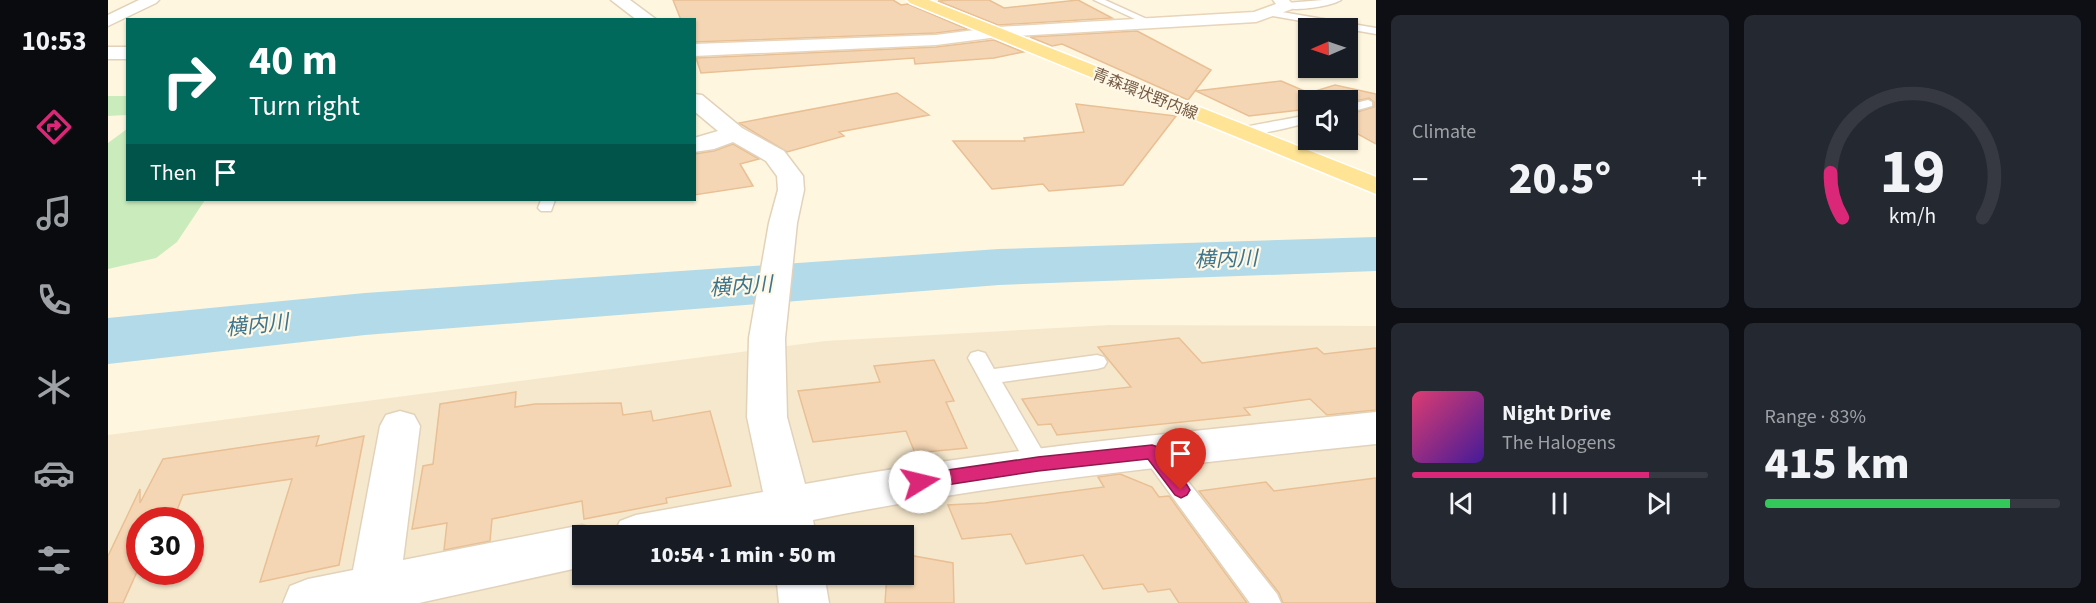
<!DOCTYPE html>
<meta charset="utf-8">
<style>
:root{--surface:#171b24;--page:#242831;--text:#f1f3f6;--muted:#9ea1a6;--line:#363941;--accent:#db2777}
body{margin:0;font-family:"Source Sans 3","Noto Sans JP",sans-serif;background:var(--page);color:var(--text);height:100vh;display:flex;flex-direction:column;font-size:22px;white-space:nowrap}
*{box-sizing:border-box;margin:0}
p{font-size:20px;color:var(--muted)}
.icon{flex:none;width:33px;height:33px;fill:none;stroke:currentColor;stroke-width:2;stroke-linecap:round;stroke-linejoin:round}
.map{position:relative;flex:1;overflow:hidden}
.side{display:flex;flex-direction:column;gap:15px;padding:15px;background:#0d0f14;width:720px}
.side>*{flex:none}
.guide{position:absolute;left:18px;top:18px;width:570px;height:183px;border-radius:0px;box-shadow:0 2px 4px #0004;background:#00695c;color:#fff;overflow:hidden}
.needle{width:39px;rotate:268deg}
.controls{position:absolute;left:1190px;top:18px;display:grid;gap:12px}
.controls a{display:grid;place-items:center;width:60px;height:60px;border-radius:0px;background:var(--surface);box-shadow:0 2px 4px #0004;font-size:30px}
.speed{position:absolute;left:18px;top:507px;display:flex;gap:12px;font-size:30px;font-weight:700;text-align:center}
.speed>*{display:grid;place-content:center;width:78px;height:78px;border-radius:50%;background:var(--surface);box-shadow:0 2px 4px #0004;line-height:1}
.speed .limit{border:9px solid #d22;background:#fff;color:#111}
.pin{position:absolute;display:grid;place-items:center;width:51px;height:51px;color:#fff;margin:-62px -26px;border-radius:50% 50% 50% 0;rotate:-45deg;box-shadow:0 0 6px #0007}
.pin .icon{rotate:45deg}
.me{position:absolute;width:66px;margin:-33px;rotate:81deg;stroke-linejoin:round;filter:drop-shadow(0 0 4px #0008)}
.turn{display:flex;align-items:center;gap:21px;height:126px;padding:0 24px;font-size:27px}
.turn .icon{width:78px;height:78px;stroke-width:2.5}
.turn b{display:block;font-size:42px;line-height:51px}
.then{display:flex;align-items:center;height:57px;padding:0 24px;background:#0003;gap:12px;font-size:22px}
.big{font-size:45px;font-weight:800;line-height:1.1}
.side .tile{flex:1;display:flex;flex-direction:column;justify-content:center;gap:9px;min-width:0;padding:0 21px;border-radius:9px;background:var(--page)}
.side .dial{align-items:center;gap:0}
.dial svg{height:156px;overflow:visible;fill:none;stroke:var(--line);stroke-width:7;stroke-linecap:round;text-anchor:middle}
.dial text{fill:var(--text);stroke:none}
.song{display:flex;align-items:center;gap:18px}
.cover{width:72px;height:72px;border-radius:9px;background:linear-gradient(135deg,hsl(340 70% 55%),hsl(260 70% 35%))}
.played{height:6px;border-radius:3px;background:linear-gradient(90deg,var(--accent) 80%,var(--line) 80%)}
.keys{display:flex;justify-content:space-around;direction:ltr}
.heat{display:flex;justify-content:space-between;align-items:center;font-size:33px;direction:ltr}
.charge{height:9px;border-radius:4px;background:linear-gradient(90deg,#34c759 83%,var(--line) 0)}
.side .tiles{flex:1;display:grid;gap:15px;grid-template-columns:repeat(2,1fr)}
.trip{position:absolute;left:464px;top:525px;width:342px;height:60px;border-radius:0px;background:var(--surface);box-shadow:0 2px 4px #0004;font-weight:800;line-height:60px;text-align:center}
main{display:flex;flex:1;min-height:0}
.tab-bar{display:flex;flex-direction:column;width:108px;justify-content:space-around;align-items:center;background:#090b0e;color:var(--muted)}
.tab-bar .icon{width:42px;height:42px}
.tab-bar .on{color:var(--accent)}
.tab-bar b{font-size:27px;color:var(--text)}
.map>svg:first-child{display:block}
</style>
<main>
<nav class="tab-bar">
<b>10:53</b>
<svg class="icon on" aria-label="directions" viewBox="0 0 24 24"><path d="M12 3l9 9-9 9-9-9zM9 14v-3h6M13 9l2 2-2 2"/></svg>
<svg class="icon" aria-label="music" viewBox="0 0 24 24"><path d="M9 18V5l10-2v13"/><circle cx="6" cy="18" r="3"/><circle cx="16" cy="16" r="3"/></svg>
<svg class="icon" aria-label="phone" viewBox="0 0 24 24"><path d="M5 4h4l2 5-3 2q2 4 5 5l2-3 5 2v4C11 20 4 13 5 4z"/></svg>
<svg class="icon" aria-label="climate" viewBox="0 0 24 24"><path d="M12 3v18M4 7l16 10M4 17L20 7"/></svg>
<svg class="icon" aria-label="car" viewBox="0 0 24 24"><path d="M5 17H2v-5l4-1 3-4h7l3 4 3 1v5h-3M9 17h6M6 11h13"/><circle cx="7" cy="17" r="2"/><circle cx="17" cy="17" r="2"/></svg>
<svg class="icon" aria-label="filters" viewBox="0 0 24 24"><path d="M4 7h16M4 17h16"/><circle cx="9" cy="7" r="2"/><circle cx="15" cy="17" r="2"/></svg>
</nav>
<div class="map">
<svg width="1268" height="603" viewBox="0 0 1268 603">
<rect width="100%" height="100%" fill="#fef6df"/>
<!-- residential -->
<path fill="#f6e8cd" fill-rule="evenodd" d="M1001 325 1268 326V603H0V435L717 341ZM32 520H82V572H32ZM474 536H795V574H474Z"/>
<!-- green -->
<path fill="#caecbd" d="M0 96H19V115L0 116Z
M19 129 20 200H97L69 242 48 258 0 269V143Z"/>
<g fill="none" stroke-linecap="round" stroke-linejoin="round">
<!-- river -->
<path fill="#b2dae8" fill-rule="evenodd" d="M1268 237V271L891 285 257 335 0 364V318L257 293 891 249Z"/>
</g>
<!-- building -->
<path fill="#f5d6b4" stroke="#e9bf94" stroke-width="1.5" d="M565 0H785L793 5 800 4 859 29 828 33 586 42V20H573Z
M844 0H881L896 8 970 0 1004 18 890 25 830 1Z
M1029 31 1103 70 1080 100 954 44 944 46 922 37Z
M886 40 915 52 886 58 807 64 806 58 593 73 588 58 828 47Z
M1173 81 1201 93 1227 85 1268 94V144L1239 128V115L1266 107V102L1261 98 1239 103V100H1200V109L1141 116 1088 91Z
M789 93 821 115 731 132 736 136 679 152 631 123Z
M968 104 1068 116 1015 185 941 191 935 184 884 189 845 141H917L916 138 976 132Z
M625 144 651 159 632 164 645 186 586 195V154L606 151Z
M1071 338 1094 363 1209 348 1216 354 1268 348V410L1219 415 1202 399 1136 408 1142 415 949 435 943 424 930 425 914 399 1023 387 990 347Z
M826 360 846 401 838 402 859 448 807 453 798 431 705 442 690 391 772 382 766 366Z
M408 392 407 407 427 404 513 403 515 415 543 411 545 421 602 411 623 486 558 498 559 503 476 519 474 501 384 519 382 541 336 550 339 523 304 529 315 466 325 464 332 404Z
M211 436 208 446 256 436 231 565 152 582 184 479 75 495 65 520H32V565L15 603H0V556L32 489V503L55 459Z
M1012 474 1044 487 1051 497 1061 496 1139 603H1071L1062 589 1040 592 1035 584 995 589 975 555 918 564 903 534 854 539 840 505 877 503 996 487 990 477Z
M1268 478V603H1175L1171 593 1091 491 1158 482 1166 491Z
M795 554 845 563 846 603H777L779 574H795Z"/>
<g fill="none" stroke-linecap="round" stroke-linejoin="round">
<defs>
<path id="lane" d="M986 0H997L1050 24 1042 26Z
M1215 0H1233C1223 6 1184 13 1174 6L1178 3Z
M1162 10 1268 28V34L1159 15V11Z
M1260 100 1264 102V106L1239 113V105Z
M1200 115V123C1184 126 1135 141 1124 131 1128 127 1188 118 1200 115Z
M433 200H447L443 211H433L430 208Z
M870 351 877 353 886 369 989 355 996 357 999 362 996 367 989 369 894 382 942 464 938 471 930 473 922 471 860 358 863 353Z
M1044 443 1052 446 1169 594 1173 603H1142L1036 458 1033 452 1036 446Z"/>
<path id="street" d="M31 0H51L48 3 0 26V15Z
M503 0H522L549 20H529Z
M0 47H20V59H0Z
M586 94 594 95 634 128 676 151 695 176 696 190 689 223 677 338 679 417 697 484C886 449 1077 432 1268 412V444C1080 464 891 482 705 520L708 536H662L661 529 631 536H505L512 521 528 515 655 492 639 417 641 338 661 223 670 190 669 176 658 161 625 142 606 149 586 152V138L610 131 586 111Z
M292 411 306 415 312 426 295 560 474 525 491 531 493 536H474V567L311 603H175L182 586 200 579 245 570 272 426 278 415Z
M668 574H716L721 603H671Z"/>
<path id="secondary" d="M1165 0H1181L1186 6 1184 9 1148 22 890 37 828 45 586 56V44L828 35 890 27 1146 12 1168 4Z"/>
<path id="primary" d="M799 0H821L1268 177V194L802 3Z"/>
</defs>
<!-- lane casing -->
<use href="#lane" stroke="#e2d2ba" stroke-width="3"/>
<!-- street casing -->
<use href="#street" stroke="#e2d2ba" stroke-width="3"/>
<!-- secondary casing -->
<use href="#secondary" stroke="#e8d4b8" stroke-width="3"/>
<!-- primary casing -->
<use href="#primary" stroke="#fff" stroke-width="3"/>
<!-- lane -->
<use href="#lane" fill="#fff" fill-rule="evenodd"/>
<!-- street -->
<use href="#street" fill="#fff" fill-rule="evenodd"/>
<!-- secondary -->
<use href="#secondary" fill="#fff" fill-rule="evenodd"/>
<!-- primary -->
<use href="#primary" fill="#ffe495" fill-rule="evenodd"/>
</g>
<!-- route -->
<path fill="#db2777" stroke="#8e194d" stroke-width="1.5" d="M1044 445 1050 447 1079 485 1082 490 1079 495 1073 498 1067 495 1040 459 930 471 812 489 805 487 803 482 805 476 812 474 930 457Z"/>
<g text-anchor="middle" dominant-baseline="central" stroke-width="4.5" stroke-linejoin="round" paint-order="stroke">
<!-- far-street labels -->
<g font-size="16" fill="#765c45" stroke="#fff8e7">
<text transform="translate(1037 94) rotate(22)">青森環状野内線</text>
</g>
<!-- water labels -->
<g font-size="21" font-style="italic" fill="#3d748b" stroke="#fff8e7">
<text transform="translate(1118 259) rotate(-2)">横内川</text>
<text transform="translate(633 286) rotate(-4)">横内川</text>
<text transform="translate(149 325) rotate(-6)">横内川</text>
</g>
</g>
</svg>
<div class="controls">
<a><svg class="needle" viewBox="-14 -14 28 28"><path d="M0-13l5 13h-10z" fill="#e53935"/><path d="M0 13l5-13h-10z" fill="#9ea1a6"/></svg></a>
<a><svg class="icon" aria-label="sound" viewBox="0 0 24 24"><path d="M4 9h4l5-4v14l-5-4H4zM17 9q2 3 0 6"/></svg></a>
</div>
<div class="speed"><div class="limit">30</div></div>
<div class="pin" style="left:1073px;top:490px;background:#d93025"><svg class="icon" aria-label="arrive" viewBox="0 0 24 24"><path d="M6 21V4h12l-3 4 3 4H6"/></svg></div>
<svg class="me" style="left:812px;top:482px" viewBox="-20 -20 40 40"><circle r="19" fill="#fff"/><path d="M0-13L10 11 0 6-10 11z" fill="#db2777"/></svg>
<div class="trip">10:54 · 1 min · 50 m</div>
<div class="guide">
<div class="turn"><svg class="icon" aria-label="right" viewBox="0 0 24 24"><path d="M7 20v-9h11M14 6l5 5-5 5"/></svg><div><b>40 m</b>Turn right</div></div>
<div class="then">Then<svg class="icon" aria-label="arrive" viewBox="0 0 24 24"><path d="M6 21V4h12l-3 4 3 4H6"/></svg></div>
</div>
</div>
<section class="side">
<div class="tiles">
<div class="tile"><p>Climate</p>
<div class="heat"><a>−</a><b class="big">20.5°</b><a>+</a></div>
</div>
<div class="tile dial"><svg viewBox="0 0 100 80">
<path d="M14 69A42 42 0 1 1 86 69"/>
<path d="M14 69A42 42 0 0 1 8 46" stroke="#db2777"/>
<text x="50" y="56" font-size="32" font-weight="700">19</text>
<text x="50" y="72" font-size="11">km/h</text>
</svg></div>
<div class="tile">
<div class="song"><i class="cover"></i><div><b>Night Drive</b><p>The Halogens</p></div></div>
<div class="played"></div>
<div class="keys"><svg class="icon" aria-label="previous" viewBox="0 0 24 24"><path d="M18 5L8 12l10 7zM5 5v14"/></svg><svg class="icon" aria-label="pause" viewBox="0 0 24 24"><path d="M8 5v14M16 5v14"/></svg><svg class="icon" aria-label="next" viewBox="0 0 24 24"><path d="M6 5l10 7-10 7zM19 5v14"/></svg></div>
</div>
<div class="tile"><p>Range · 83%</p><b class="big">415 km</b><div class="charge"></div></div>
</div>
</section>
</main>
